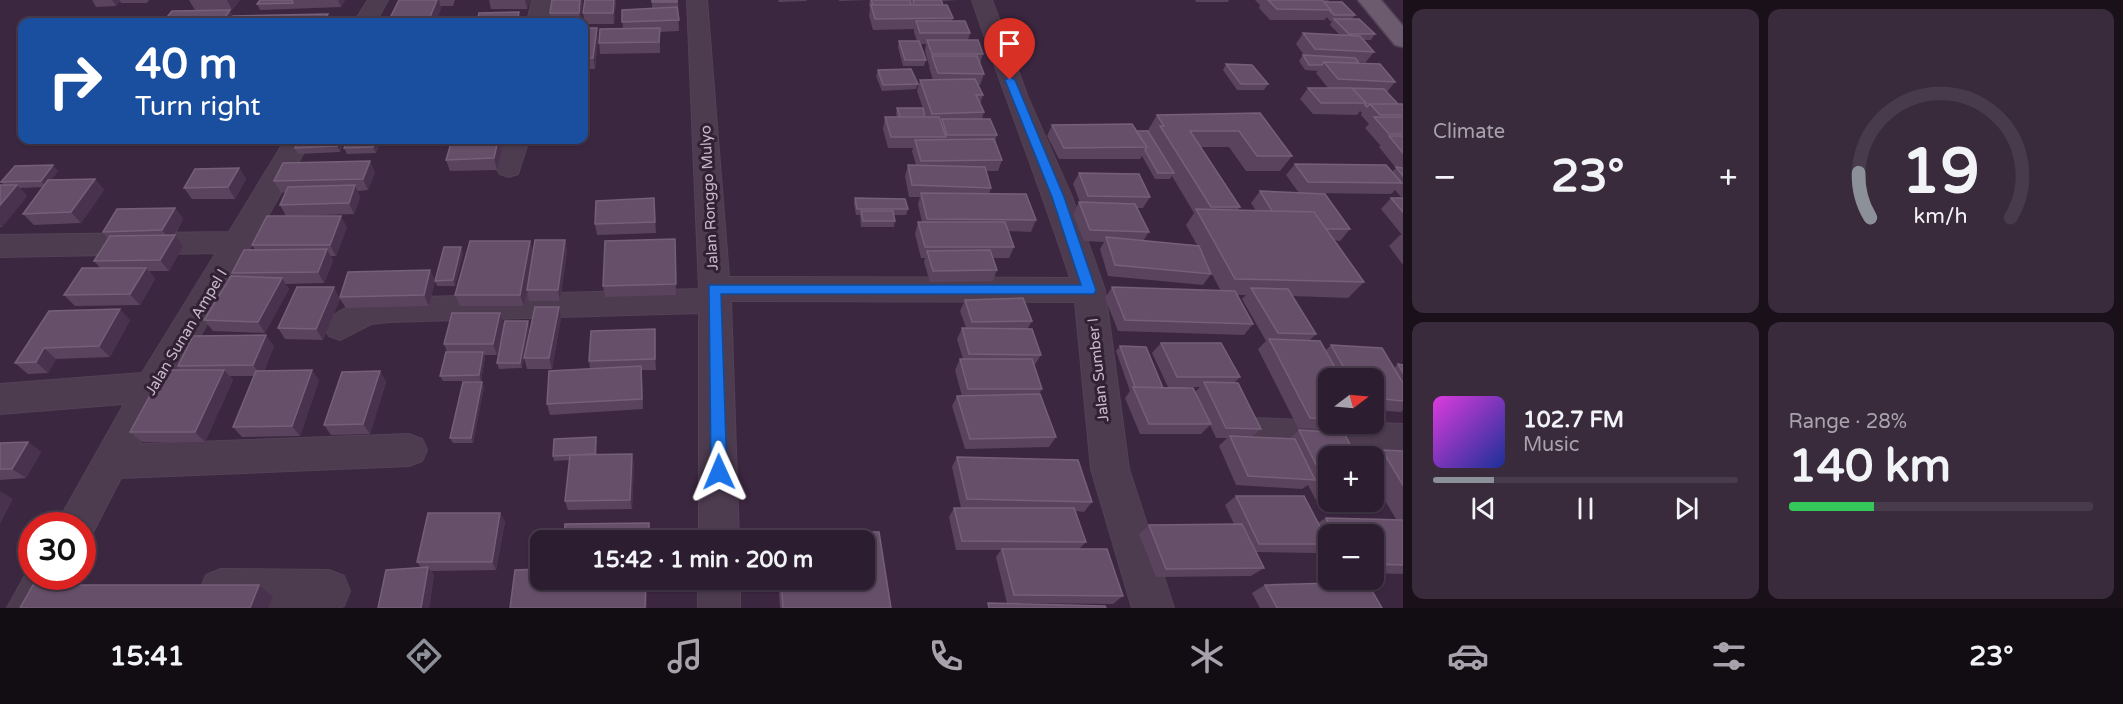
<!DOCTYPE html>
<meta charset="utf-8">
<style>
:root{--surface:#2d1d30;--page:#392a3c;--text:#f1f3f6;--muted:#a7a2ab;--line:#483b4c;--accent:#8c9099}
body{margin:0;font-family:"Varela Round",sans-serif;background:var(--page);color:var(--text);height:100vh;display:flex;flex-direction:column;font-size:22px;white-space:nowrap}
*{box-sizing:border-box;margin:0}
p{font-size:20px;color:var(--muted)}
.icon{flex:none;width:33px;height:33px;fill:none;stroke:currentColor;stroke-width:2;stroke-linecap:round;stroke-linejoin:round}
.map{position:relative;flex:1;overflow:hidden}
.details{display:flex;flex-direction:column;gap:9px;padding:9px;background:#19101a;width:720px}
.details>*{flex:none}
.top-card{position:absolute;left:18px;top:18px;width:570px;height:126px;border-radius:12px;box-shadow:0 2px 4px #0004,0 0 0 2px var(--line);background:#1a4fa0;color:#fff;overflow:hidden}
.needle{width:39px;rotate:74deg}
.fabs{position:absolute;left:1318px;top:368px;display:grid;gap:12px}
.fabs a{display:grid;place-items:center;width:66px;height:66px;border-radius:12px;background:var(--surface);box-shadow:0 2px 4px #0004,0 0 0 2px var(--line);font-size:30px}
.speed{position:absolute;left:18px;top:512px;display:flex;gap:12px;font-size:30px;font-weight:700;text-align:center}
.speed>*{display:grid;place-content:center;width:78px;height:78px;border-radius:50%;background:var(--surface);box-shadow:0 2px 4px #0004,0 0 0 2px var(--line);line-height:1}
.speed .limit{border:9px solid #d22;background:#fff;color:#111}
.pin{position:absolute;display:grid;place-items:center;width:51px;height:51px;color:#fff;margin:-62px -26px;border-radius:50% 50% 50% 0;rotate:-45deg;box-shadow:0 0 6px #0007}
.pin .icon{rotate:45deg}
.me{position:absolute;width:66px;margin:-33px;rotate:359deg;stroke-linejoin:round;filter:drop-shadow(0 0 4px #0008)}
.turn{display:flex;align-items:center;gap:21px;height:126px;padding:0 18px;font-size:27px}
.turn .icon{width:78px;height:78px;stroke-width:2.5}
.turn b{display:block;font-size:42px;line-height:51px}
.big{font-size:45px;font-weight:800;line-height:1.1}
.details .card{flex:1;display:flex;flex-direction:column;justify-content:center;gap:9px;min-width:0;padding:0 21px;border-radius:12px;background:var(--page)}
.details .dial{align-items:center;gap:0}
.dial svg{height:156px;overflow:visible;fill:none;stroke:var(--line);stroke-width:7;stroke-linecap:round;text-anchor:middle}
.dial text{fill:var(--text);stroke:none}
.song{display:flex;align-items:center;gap:18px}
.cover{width:72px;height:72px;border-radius:9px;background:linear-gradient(135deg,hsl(300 70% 55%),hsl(230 70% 35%))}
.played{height:6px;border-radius:3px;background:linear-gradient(90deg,var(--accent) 20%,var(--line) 20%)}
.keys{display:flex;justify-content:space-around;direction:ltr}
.heat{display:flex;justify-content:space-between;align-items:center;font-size:33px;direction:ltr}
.charge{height:9px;border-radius:4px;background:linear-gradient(90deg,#34c759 28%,var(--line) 0)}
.details .tiles{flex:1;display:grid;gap:9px;grid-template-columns:repeat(2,1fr)}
.trip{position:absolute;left:530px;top:530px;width:345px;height:60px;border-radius:12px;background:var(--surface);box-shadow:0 2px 4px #0004,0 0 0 2px var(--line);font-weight:800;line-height:60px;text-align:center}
.tab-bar{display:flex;height:96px;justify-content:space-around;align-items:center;background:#120c13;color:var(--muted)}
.tab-bar .icon{width:42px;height:42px}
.tab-bar .active{color:var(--accent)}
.tab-bar b{font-size:27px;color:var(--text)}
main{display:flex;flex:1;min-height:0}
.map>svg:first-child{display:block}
</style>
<main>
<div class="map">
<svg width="1403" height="608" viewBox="0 0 1403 608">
<rect width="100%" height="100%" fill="#3c2740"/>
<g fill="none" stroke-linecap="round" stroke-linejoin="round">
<defs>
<path id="minor" d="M368 0H388L376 22H354Z
M532 0H552L549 22H527Z
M687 0H707L729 277 1070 278C1040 184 1003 94 972 0H992L1029 100 1072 197 1105 290 1129 469 1174 608H1132L1091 469 1075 302 731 301 739 540H699V313L389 322 371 324 340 340 329 336 324 327C336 305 366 301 389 298L699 289Z
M285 140H311L139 444 409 434 422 439 427 450 422 461 409 466 121 478 90 538 82 541V525H56L124 404 0 414V384L142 373 216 253 0 257V235L229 232Z
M503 140H529L518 174 509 177 500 174 496 168Z
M1253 418 1403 424V456L1253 450 1240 445 1235 434 1240 423Z
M32 563V576H67L51 608H7Z
M221 569 329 570 344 576 350 591 344 606 338 608H214L206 605 200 590 206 575Z
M698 579H740V608H698Z"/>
<path id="major" d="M1358 0H1381L1403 26V47L1395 45Z"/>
</defs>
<!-- minor casing -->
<use href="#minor" stroke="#534256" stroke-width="2"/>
<!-- major casing -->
<use href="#major" stroke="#534256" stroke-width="3"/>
<!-- minor -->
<use href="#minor" fill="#4d3b50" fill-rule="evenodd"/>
<!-- major -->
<use href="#major" fill="#6c5a6f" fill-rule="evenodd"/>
</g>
<!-- wall -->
<path fill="#5a435d" d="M92 0H149L147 3H121L120 1 116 6 96 7Z
M189 0H240L232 10H195Z
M260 0H345L341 7 260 10 257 4Z
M399 0H455L453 6H440L441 9Z
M489 0H530L527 9H491Z
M552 0H583L580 22H551L550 13Z
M585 0H616L614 24H585L583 13Z
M652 0H678L679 31 660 32V53L600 54 599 43 623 29 622 10 652 8Z
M778 0H807L806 1 779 2Z
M839 0H868L839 1Z
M870 0H957L942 1 943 5 953 18 952 21 970 33 968 40 983 54 980 64 984 74 980 85H978L983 95 980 104 984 112 982 119 997 135 995 141 1002 160 998 171H986L991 188 989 194 1036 220 1031 232 1009 231 1014 247 1009 258H993L997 270 993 281 930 282 924 262 925 258H921L915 234 918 222H922L918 204 920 197H909L905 176 908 165H916L912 151 913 148H888L883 129 885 117H897L896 114 897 108 926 117 917 91 920 80H933L929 67 930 65H929L925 51 926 44H921L926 60 924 66H903L898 47 899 41H917L914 32V29L873 30 869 16 870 8 869 4Z
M1195 0H1229L1228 2H1196Z
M1255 0H1329L1328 2 1355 15 1352 19 1375 34 1371 40H1364L1374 52 1365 63 1358 62 1395 82 1387 92 1398 104H1403V265L1389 246 1400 235H1402L1381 209 1391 198H1402L1395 190 1391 194 1309 193 1350 229 1340 241 1334 240 1364 282 1348 298 1292 296 1316 334 1309 341 1325 351 1331 345 1394 368 1398 364 1403 365V410L1401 412 1374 410V378H1329V423H1363L1353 431 1298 428 1258 349 1266 341 1242 299 1246 295H1237L1253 324 1244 335 1118 331 1105 298 1112 287 1221 291 1207 265 1211 274 1203 285 1108 276 1100 249 1104 242 1084 241 1073 214 1079 202H1080L1073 184 1079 173 1150 197 1143 208H1137L1149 232 1143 241 1197 245 1186 225 1194 213 1172 176 1170 179H1155L1142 156 1140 159H1059L1047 136 1052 125 1136 131 1148 130 1157 115 1260 113 1292 156 1280 171H1246L1229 147H1200L1240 207 1238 210 1256 211 1251 203 1260 191 1299 193 1286 175 1295 164 1392 172 1396 168 1379 147 1381 145H1380L1365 128 1369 124 1361 115 1362 113 1360 111 1357 115 1313 114 1300 99 1308 88H1328L1316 73 1318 71 1305 70 1299 61 1303 55H1304L1296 44 1303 33 1340 35 1330 25 1332 21H1330L1327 17 1324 20H1270L1259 8 1260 5Z
M584 28 598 39 595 69H584Z
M1226 64 1268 84 1264 90H1237L1223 70Z
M878 70 918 84 916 89 882 91 876 76Z
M344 140 340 152 298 154 295 148Z
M348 140H381L376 153 347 154 344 148Z
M452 140H499L502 149 497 170 450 171 446 160Z
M520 140H554V141L521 142Z
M239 168 246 179 235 199H192L184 188Z
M58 171 51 180 95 179 104 190 81 223 34 225 23 214 43 187 20 188 27 196 2 227H0V185H4L1 182Z
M375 172 368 190 357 191 360 197 354 214 286 216 280 205 285 192 281 193 274 181Z
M654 198 656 233 597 235 595 224Z
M855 198 908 209 906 215H894L895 221 894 227H861L860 215H856L854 204Z
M175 208 183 219 175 235 183 246 169 271H149L155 279 140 305 75 306 64 295 100 268 94 261 108 239 103 232Z
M347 227 336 256H331L333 261 324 283 285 284 289 289 265 333 213 331 204 320 234 276 232 273 255 250 252 245Z
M675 239 676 295 605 297 603 286Z
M565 240 567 251 560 301H529L527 290Z
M530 241 533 252 524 306H460L455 295Z
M461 247 463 253 455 286H437L435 281Z
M430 270 435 281 429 306 346 308 340 299 323 340 285 339 278 328 340 297Z
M965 300 1032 321 1028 328 1041 355 1034 366 1042 389 1039 394 1056 437 1049 447 965 449 952 406 957 396H962L955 370 960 359H963L957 339 962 328H966L960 311Z
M559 307 561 318 552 369H527L524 358Z
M49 311 130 320 110 357 56 359 48 373 28 374 15 363Z
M500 313 504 324 497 355H484L485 357 481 381H443L440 376 447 352 444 344Z
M528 321 529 327 522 368 499 369 497 363Z
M655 329 656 370H642L643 409 550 415 547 404 590 369 589 361Z
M1161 343 1240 377 1234 383 1261 429 1252 437 1289 439 1299 430 1329 456V501H1374V489L1380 500 1366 509 1319 506 1308 485 1302 489 1236 485 1219 446 1227 438H1216L1210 425 1201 434H1140L1125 398 1130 391 1116 351 1120 346 1163 388 1195 392 1200 387H1168L1152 353Z
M274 346 264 371 319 380 300 436 242 437 233 427 254 376H230L233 380 205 442H142L130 432 181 370 178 366Z
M380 371 386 382 370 434 331 435 324 425Z
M482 382 484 387 473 443H453L450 438Z
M596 437 597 442V454L634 464 632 509 568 510 565 501 570 460 554 461 553 456Z
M28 442 41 452 26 478 0 480V443Z
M1382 450 1403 451V574L1374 573V534H1329V558L1324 548 1316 553 1256 552 1264 568 1251 576 1156 577 1139 534 1149 525 1234 524 1225 505 1236 496 1318 523 1326 518 1396 519 1374 482V456Z
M957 457 1092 502 1084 512 1076 511 1086 542 1079 549 1123 596 1113 604 1007 603 996 557 1001 550H956L949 517 954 508H961L952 467Z
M500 513 505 522 496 570 431 571 434 575 429 608H378L421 568 417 562Z
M778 532H879L891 608H780L778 579H864V540H776Z
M1265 585 1382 608H1260L1252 593Z"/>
<!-- shaded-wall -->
<path fill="#49324d" d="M112 0H119L120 1 116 6Z
M227 0H240L232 10Z
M338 0H345L341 7Z
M437 0H439L441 9 436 22H428Z
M525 0H530L527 9Z
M580 0H583L580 22 579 13Z
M614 0H616L614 24 613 13Z
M230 10 236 21 235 22H222Z
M519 12 521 22H517Z
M328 14 331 22H324Z
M597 28 598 39 595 69 593 58Z
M339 140H344L340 152 337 146Z
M376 140H381L376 153 373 147Z
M498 140H499L502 149 497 170 494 158Z
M370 161 375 172 368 190 363 179Z
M53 165 58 171 46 187 41 181Z
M239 168 246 179 235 199 228 187Z
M95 179 104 190 81 223 71 212Z
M17 185 27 196 2 227 0 225V205Z
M355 185 360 197 354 214 349 203Z
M175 208 183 219 171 240 175 235 183 246 169 271 160 260 171 241 162 230Z
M341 216 347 227 336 256 330 245Z
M565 240 567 251 560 301 558 290Z
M530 241 533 252 524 306 520 295Z
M461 247 463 253 455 286 453 280Z
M327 249 333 261 324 283 318 272Z
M146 268 155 279 140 305 130 294Z
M430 270 435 281 429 306 424 295Z
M282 278 289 289 265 333 258 322Z
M334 287 340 299 323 340 316 329Z
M559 307 561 318 552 369 549 358Z
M120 309 130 320 110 357 99 346Z
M500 313 504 324 497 355 493 344Z
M528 321 529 327 522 368 520 363Z
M655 329 656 340V370L655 359Z
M266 335 274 346 262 376 253 365Z
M44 348 56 359 48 373 36 362Z
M483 352 485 357 481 381 479 375Z
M224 370 233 380 205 442 195 432Z
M312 370 319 380 300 436 292 426Z
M380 371 386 382 370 434 363 424Z
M482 382 484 387 473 443 471 438Z
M596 437 597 442 596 460 595 454Z
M28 442 41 452 26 478 12 469Z
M632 454 634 464 632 509 630 500Z
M0 491 13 499 0 524Z
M500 513 505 522 496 570 492 562Z
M428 567 434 575 429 608H421Z
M646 579H647V608H645Z
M259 585 273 597 268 608H250Z"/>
<!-- building -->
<path fill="#664f69" stroke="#756078" stroke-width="1.5" d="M260 0H292L293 3 257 4Z
M399 0H437L428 22H388Z
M552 0H580L579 13H550Z
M585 0H614L613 13H583Z
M652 0H677V2H652Z
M871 0H910L911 5H873Z
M913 0H941L943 5H914Z
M1268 0H1322L1331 10 1277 9Z
M1324 2H1342L1355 15H1334L1330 11 1331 10Z
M871 5H947L953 18 875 19Z
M677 7 679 20 622 22V10Z
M230 10 222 22H163L172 11Z
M519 12 517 22H477L479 13Z
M328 14 324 22H229L233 16Z
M1334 19H1359L1375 34H1349Z
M916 21H965L970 33H920Z
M584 28H597L593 58H584Z
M660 28 659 42 599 43 600 29Z
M1303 33 1360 36 1374 52 1315 49Z
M927 40H978L983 54H932Z
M899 41H919L926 60H905Z
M1303 55 1355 58 1359 63 1324 62 1322 65H1309Z
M932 56H977L984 74 938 73Z
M1324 62 1380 64 1395 82 1338 79Z
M1226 64 1252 65 1268 84H1241Z
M911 69 918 84 883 85 878 70Z
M975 79 983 95H976L984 112 932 114 920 80Z
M1308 88H1352L1366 103H1321Z
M1352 88 1384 89 1398 104H1370L1367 107 1365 105 1366 103Z
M1370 104H1403V115H1380Z
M897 108H923L925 117H900Z
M1260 113 1292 156H1257L1239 131H1190L1240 207H1211L1160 126H1164L1157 115Z
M885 117H939L946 137H891Z
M1374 117H1403V134H1389Z
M942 119H990L997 135H947Z
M1132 124 1147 147 1064 148 1052 125Z
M1136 131H1148L1174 173H1158L1145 150 1147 147Z
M1389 136H1403V153Z
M994 139 1002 160 921 161 915 140Z
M298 140H339L337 146 295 148Z
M348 140H376L373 147 344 148Z
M452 140H498L494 158 446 160Z
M370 161 363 179 274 181 283 163Z
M1295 164 1386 165 1402 183 1308 182Z
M53 165 41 181 1 182 15 166Z
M908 165 985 167 991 188 912 185Z
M1396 167 1403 168V176Z
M239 168 228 187 184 188 195 169Z
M1079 173 1139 174 1150 197 1088 196Z
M95 179 71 212 23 214 48 180Z
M0 185H17L0 205Z
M355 185 349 203 280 205 288 187Z
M1260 191 1325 194 1350 229H1326L1314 212 1272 211Z
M921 193 1026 194 1036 220 927 219Z
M654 198 655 222 595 224 596 201Z
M855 198 905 199 908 209H857Z
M1391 198H1403V212Z
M1079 202 1135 204 1149 232 1090 230Z
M175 208 162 230 103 232 117 209Z
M1196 209 1314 212 1364 282 1235 279Z
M861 211H893L895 221H863Z
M267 216H341L330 245H252Z
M918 222H1005L1014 247H925Z
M175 235 160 260 94 261 110 236Z
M1106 237 1199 246 1211 274 1115 265Z
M675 239 676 284 603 286 605 241Z
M535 240H565L558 290H527Z
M470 241H530L520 295H455Z
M444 247H461L453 280 435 281Z
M327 249 318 272 232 273 244 250Z
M990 250 997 270 933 271 927 251Z
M82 268H146L130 294 64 295Z
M430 270 424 295 340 297 348 272Z
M231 276 282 278 258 322 204 320Z
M297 287H334L316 329 278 328Z
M1112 287 1235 291 1253 324 1125 320Z
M1251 288 1288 289 1316 334 1278 333Z
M1023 298 1032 321 972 322 965 300Z
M535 307H559L549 358H524Z
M120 309 99 346 44 348 36 362 15 363 49 311Z
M452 313H500L493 344H444Z
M505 321H528L520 363H497Z
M962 328 1032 329 1041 355 969 354Z
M655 329V359L589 361 591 331Z
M266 335 253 365 178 366 193 336Z
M1269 339 1320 341 1341 378H1329V419L1310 418Z
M1161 343H1221L1240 377H1177Z
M1331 345 1382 348 1403 383V401L1374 398V378H1350Z
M1120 346 1146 347 1163 388 1135 387Z
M446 352H483L479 375 440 376Z
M960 359H1032L1042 389H968Z
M1398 364 1403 365V373Z
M641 366 642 399 547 404 549 371Z
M164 370H224L195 432H130Z
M312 370 292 426 233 427 256 371Z
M380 371 363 424 324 425 342 372Z
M463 382H482L471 438H450Z
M1204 382 1238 383 1261 429 1226 428Z
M1133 387 1193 388 1211 424H1149Z
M1040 394 1056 437 970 439 957 396Z
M1299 430 1344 433 1356 456H1329V491Z
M1230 436 1295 439 1315 480 1248 476Z
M596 437 595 454 553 456 554 439Z
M28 442 12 469H0V443Z
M1382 450 1403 451V485Z
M632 454 630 500 565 501 570 455Z
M957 457 1078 460 1092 502 967 499Z
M1374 489 1380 500 1374 499Z
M1236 496H1304L1329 544H1259Z
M954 508H1074L1086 542 962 541Z
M428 513H500L492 562H417Z
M1326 518 1402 520 1403 521V565L1374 564V534H1334Z
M649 523V540H564L565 524Z
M1242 524 1264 568 1166 569 1149 525Z
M778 532H879L891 608H783L781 579H864V540H778Z
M1002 549H1107L1123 596 1014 595Z
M428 567 421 608H378L386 570Z
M540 569V579H646L645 608H510L515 570Z
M1367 582 1382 608H1277L1265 585Z
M33 585H259L250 608H20Z
M988 603 1105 606 1106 608H989Z"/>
<!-- route -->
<path fill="#1a73e8" stroke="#114b97" stroke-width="1.5" d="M1010 77 1015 80 1064 197 1096 290 1094 294H721L727 472 725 477 719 479 713 477 711 472 709 285H1081L1052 197 1005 80Z"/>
<g text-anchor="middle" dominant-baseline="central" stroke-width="6" stroke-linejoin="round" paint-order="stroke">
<!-- street labels -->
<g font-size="15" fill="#c8b8ca" stroke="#322035">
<text transform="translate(709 198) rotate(-93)">Jalan Ronggo Mulyo</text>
<text transform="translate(186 332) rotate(-59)">Jalan Sunan Ampel I</text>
<text transform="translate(1098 370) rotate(-96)">Jalan Sumber I</text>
</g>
</g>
</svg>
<div class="fabs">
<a><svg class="needle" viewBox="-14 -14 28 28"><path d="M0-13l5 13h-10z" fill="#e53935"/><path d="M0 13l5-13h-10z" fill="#a7a2ab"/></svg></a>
<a>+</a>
<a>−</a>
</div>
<div class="speed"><div class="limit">30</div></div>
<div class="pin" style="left:1010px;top:80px;background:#d93025"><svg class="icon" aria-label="arrive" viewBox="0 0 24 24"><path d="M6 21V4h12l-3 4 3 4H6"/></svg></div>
<svg class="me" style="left:719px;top:472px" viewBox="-20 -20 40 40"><path d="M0-17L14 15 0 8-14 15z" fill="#1a73e8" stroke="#fff" stroke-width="4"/></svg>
<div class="trip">15:42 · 1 min · 200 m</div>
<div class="top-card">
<div class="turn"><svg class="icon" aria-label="right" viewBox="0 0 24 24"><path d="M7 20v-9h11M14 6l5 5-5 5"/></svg><div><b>40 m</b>Turn right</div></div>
</div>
</div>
<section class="details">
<div class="tiles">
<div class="card"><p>Climate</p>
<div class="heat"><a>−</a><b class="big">23°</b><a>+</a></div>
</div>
<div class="card dial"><svg viewBox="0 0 100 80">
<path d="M14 69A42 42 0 1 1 86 69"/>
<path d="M14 69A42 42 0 0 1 8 46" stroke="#8c9099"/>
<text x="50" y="56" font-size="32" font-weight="700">19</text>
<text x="50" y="72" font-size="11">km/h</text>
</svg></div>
<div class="card">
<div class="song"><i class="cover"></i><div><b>102.7 FM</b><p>Music</p></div></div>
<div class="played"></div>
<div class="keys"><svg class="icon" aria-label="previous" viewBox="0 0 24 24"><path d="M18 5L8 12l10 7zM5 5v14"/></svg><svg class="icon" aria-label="pause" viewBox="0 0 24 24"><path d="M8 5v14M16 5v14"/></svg><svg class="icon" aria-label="next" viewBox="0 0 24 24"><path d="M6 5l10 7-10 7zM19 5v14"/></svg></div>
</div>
<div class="card"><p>Range · 28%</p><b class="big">140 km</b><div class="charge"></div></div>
</div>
</section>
</main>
<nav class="tab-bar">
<b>15:41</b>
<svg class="icon active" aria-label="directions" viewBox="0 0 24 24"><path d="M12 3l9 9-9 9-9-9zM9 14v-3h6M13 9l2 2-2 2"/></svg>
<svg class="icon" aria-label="music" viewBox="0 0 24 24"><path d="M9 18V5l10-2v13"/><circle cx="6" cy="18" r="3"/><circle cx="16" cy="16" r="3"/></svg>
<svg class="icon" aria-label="phone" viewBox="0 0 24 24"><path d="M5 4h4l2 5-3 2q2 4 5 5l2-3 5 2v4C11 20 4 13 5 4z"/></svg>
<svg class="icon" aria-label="climate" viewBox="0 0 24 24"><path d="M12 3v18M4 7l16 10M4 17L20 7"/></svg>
<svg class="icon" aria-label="car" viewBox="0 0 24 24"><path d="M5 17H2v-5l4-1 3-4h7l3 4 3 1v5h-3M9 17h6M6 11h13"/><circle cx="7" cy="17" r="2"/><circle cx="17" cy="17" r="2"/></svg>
<svg class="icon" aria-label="filters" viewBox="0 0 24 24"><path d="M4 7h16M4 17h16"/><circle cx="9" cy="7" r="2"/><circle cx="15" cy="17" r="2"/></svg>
<b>23°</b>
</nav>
